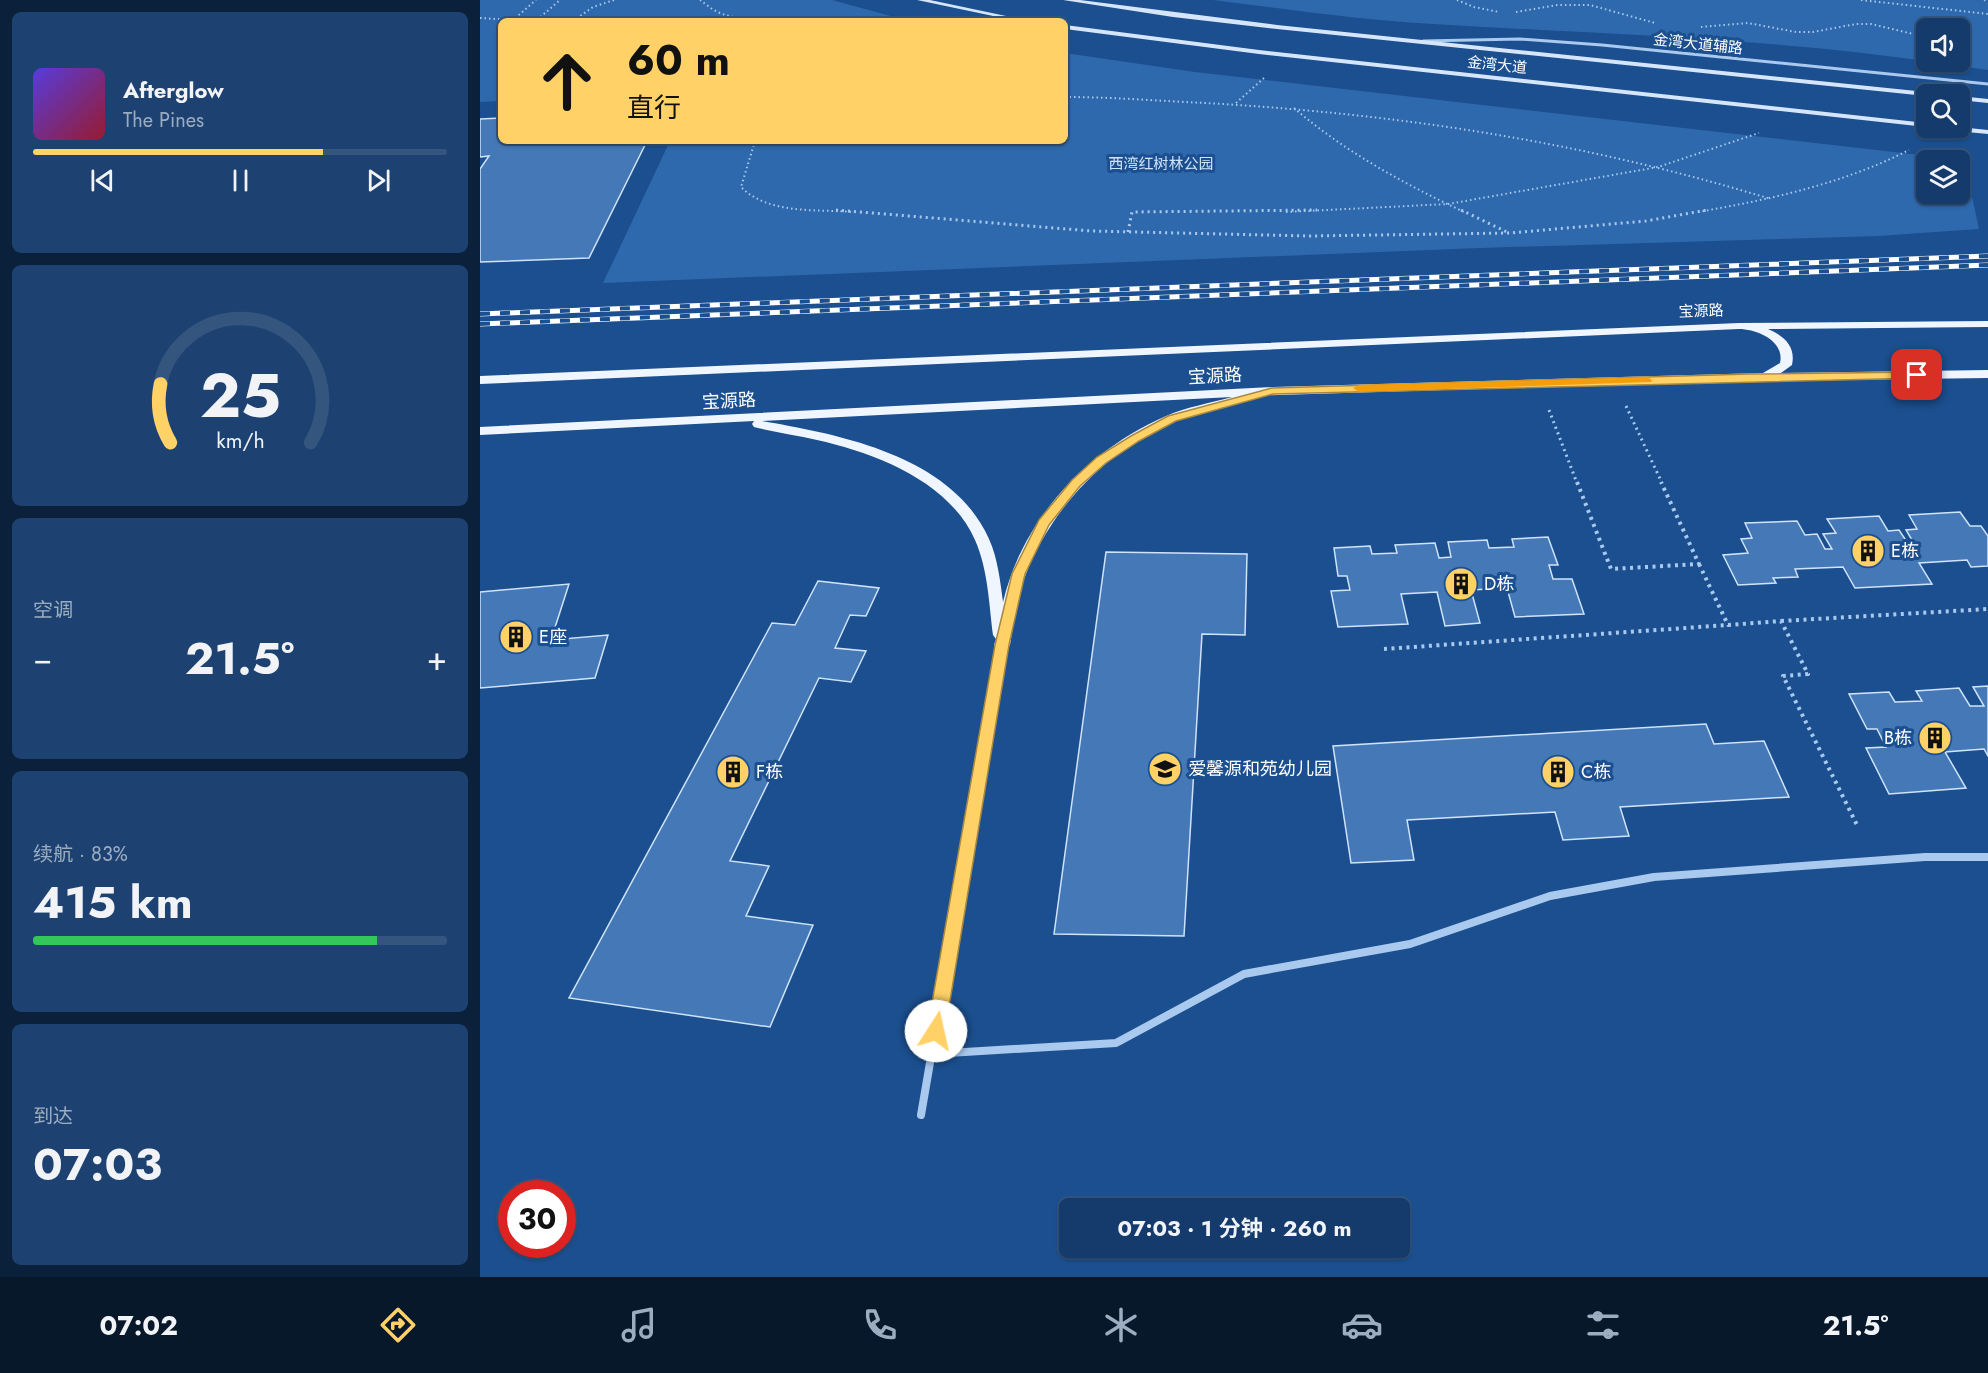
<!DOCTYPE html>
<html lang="zh">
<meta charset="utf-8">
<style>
:root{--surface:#143b6b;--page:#1d4271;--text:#f1f3f6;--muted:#9dadc1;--line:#33557e;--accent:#ffd166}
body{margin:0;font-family:Jost,"Noto Sans SC",sans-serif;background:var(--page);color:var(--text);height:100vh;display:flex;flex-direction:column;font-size:22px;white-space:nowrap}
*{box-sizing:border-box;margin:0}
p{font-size:20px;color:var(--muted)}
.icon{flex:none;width:33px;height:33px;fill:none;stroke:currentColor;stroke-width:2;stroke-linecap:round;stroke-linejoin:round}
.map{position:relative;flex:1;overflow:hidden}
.details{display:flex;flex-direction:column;gap:12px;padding:12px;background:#0b203b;width:480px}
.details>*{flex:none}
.hud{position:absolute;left:18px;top:18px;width:570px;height:126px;border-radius:9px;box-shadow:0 2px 4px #0004,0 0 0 2px var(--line);background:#ffd166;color:#111;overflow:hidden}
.controls{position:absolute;left:1436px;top:18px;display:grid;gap:12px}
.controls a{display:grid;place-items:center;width:54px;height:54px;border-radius:9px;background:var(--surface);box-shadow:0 2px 4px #0004,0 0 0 2px var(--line);font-size:30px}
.speed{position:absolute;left:18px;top:1180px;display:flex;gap:12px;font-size:30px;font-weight:700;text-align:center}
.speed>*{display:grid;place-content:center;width:78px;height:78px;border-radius:50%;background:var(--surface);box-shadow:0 2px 4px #0004,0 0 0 2px var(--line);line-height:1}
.speed .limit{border:9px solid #d22;background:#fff;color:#111}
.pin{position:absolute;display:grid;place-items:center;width:51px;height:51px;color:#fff;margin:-26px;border-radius:12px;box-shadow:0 3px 9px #0006}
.me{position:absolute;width:66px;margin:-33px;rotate:10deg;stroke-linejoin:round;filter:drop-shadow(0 0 4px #0008)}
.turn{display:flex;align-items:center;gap:21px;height:126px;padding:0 30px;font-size:27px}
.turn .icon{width:78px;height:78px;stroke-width:2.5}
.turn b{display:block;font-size:42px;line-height:51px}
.big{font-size:45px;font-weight:700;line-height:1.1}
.details .tile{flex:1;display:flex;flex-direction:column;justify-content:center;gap:9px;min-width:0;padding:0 21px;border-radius:9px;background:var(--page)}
.details .dial{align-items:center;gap:0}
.dial svg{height:156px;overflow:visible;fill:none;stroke:var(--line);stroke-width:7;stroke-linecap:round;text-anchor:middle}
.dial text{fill:var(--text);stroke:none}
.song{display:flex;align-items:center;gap:18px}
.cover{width:72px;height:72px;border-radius:9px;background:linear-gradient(135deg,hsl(250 70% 55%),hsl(350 70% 35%))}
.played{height:6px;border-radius:3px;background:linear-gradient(90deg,var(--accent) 70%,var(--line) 70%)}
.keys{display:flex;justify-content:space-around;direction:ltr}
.heat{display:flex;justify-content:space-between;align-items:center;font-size:33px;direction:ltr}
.charge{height:9px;border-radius:4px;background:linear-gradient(90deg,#34c759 83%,var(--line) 0)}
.trip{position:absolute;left:579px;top:1198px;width:351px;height:60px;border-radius:9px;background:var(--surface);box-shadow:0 2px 4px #0004,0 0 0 2px var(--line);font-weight:700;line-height:60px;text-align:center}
.tabs{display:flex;height:96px;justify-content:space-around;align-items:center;background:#08182b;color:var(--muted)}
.tabs .icon{width:42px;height:42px}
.tabs .selected{color:var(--accent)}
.tabs b{font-size:27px;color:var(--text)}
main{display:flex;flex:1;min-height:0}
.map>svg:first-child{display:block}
</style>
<main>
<section class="details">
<div class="tile">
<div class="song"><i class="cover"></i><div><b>Afterglow</b><p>The Pines</p></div></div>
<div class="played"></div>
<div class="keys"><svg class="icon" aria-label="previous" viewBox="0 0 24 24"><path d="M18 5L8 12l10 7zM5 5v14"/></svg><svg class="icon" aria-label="pause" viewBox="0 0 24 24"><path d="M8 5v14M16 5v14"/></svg><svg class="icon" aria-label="next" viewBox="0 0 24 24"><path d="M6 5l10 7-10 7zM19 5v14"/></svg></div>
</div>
<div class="tile dial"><svg viewBox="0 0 100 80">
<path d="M14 69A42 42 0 1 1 86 69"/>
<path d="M14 69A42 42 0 0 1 9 39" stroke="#ffd166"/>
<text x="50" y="56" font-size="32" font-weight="700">25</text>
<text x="50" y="72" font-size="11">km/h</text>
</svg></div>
<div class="tile"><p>空调</p>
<div class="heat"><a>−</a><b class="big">21.5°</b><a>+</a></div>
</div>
<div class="tile"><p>续航 · 83%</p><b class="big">415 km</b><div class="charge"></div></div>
<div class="tile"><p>到达</p><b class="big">07:03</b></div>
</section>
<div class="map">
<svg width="1508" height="1277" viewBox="0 0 1508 1277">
<rect width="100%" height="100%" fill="#1b4f8f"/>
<!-- green -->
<path fill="#2e69ad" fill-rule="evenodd" d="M0 0H352L429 21H21V101L0 102Z
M733 0H1508V70L1449 62H1479V28H1446V61C1283 38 1117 34 953 24 880 20 806 9 733 0Z
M585 53 715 72 1484 160 1499 229 1398 236 1000 248 123 283 190 141H585ZM1479 160V194H1446V160Z"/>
<!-- building -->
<path fill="#4478b7" stroke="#cfe3fa" stroke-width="1.5" d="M21 118V141H167L109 258 0 262V169L9 156 0 157V119Z
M1480 512 1490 526H1501L1508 536V566L1491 567 1487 560 1439 563 1452 584 1375 588 1363 567 1315 569 1318 577 1293 578 1296 583 1258 585 1243 555 1268 553 1261 539 1272 538 1265 523 1317 521 1325 535 1337 534 1345 549H1352L1343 534 1356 533 1347 519 1399 516 1408 531 1419 530 1429 545H1435L1426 530 1437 529 1429 515Z
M1068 537 1078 565H1069L1073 579H1092L1104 614 1035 617 1027 588 991 590 1000 623 965 626 957 592 921 594 928 624 858 627 851 591 870 590 867 576H858L854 548 890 546 892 554 917 553 915 545 955 543 959 558 971 557 968 542 1007 540 1009 548 1034 547 1032 539Z
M626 552 767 554 765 635 722 634 704 936 574 934Z
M338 581 399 588 386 616 370 615 355 648 386 651 371 682 339 678 250 861 289 866 266 916 333 925 290 1027 89 998 292 623 315 625Z
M89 584 71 640 128 635 115 678 0 688V592Z
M1508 686V756L1504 749 1465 752 1486 788 1409 794 1386 748 1406 747 1397 729H1387L1369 694 1409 692 1415 702 1442 701 1436 691 1479 688 1490 706H1504L1493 687Z
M1226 724 1234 744 1284 741 1309 797 1140 807 1149 836 1083 840 1075 812 927 820 934 860 871 863 853 746Z"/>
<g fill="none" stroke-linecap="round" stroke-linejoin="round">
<!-- path-far2 -->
<path stroke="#a9c9ee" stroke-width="2" stroke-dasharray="1.5 3" stroke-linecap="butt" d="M220 0C226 4 232 10 240 13 278 28 324 10 365 21
M977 0 994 7 1019 12
M1381 0 1508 14
M1504 0 1508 1
M1036 12 1078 5H1110L1175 23
M0 18 33 20 56 0
M34 20 77 21
M57 20 80 0
M93 21 113 7 134 0
M1221 27 1268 23 1316 32H1333L1376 24H1391L1446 37
M585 97C632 97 679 101 725 103 921 114 1103 142 1291 199
M756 103 784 78
M814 108C865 152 923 183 984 212
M275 141 261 187C289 215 337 209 374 212
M806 212 968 204 1178 167 1279 133
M1218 212C1292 199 1362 184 1429 150"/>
<!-- path-far1 -->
<path stroke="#a9c9ee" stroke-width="3" stroke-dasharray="2 4" stroke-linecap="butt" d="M356 210 611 231 829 236 1030 233 1166 221 1227 210
M981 210 1029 233
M648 232 652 212 837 210
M1146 406 1182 483
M1069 410 1097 483"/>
<!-- path -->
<path stroke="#a9c9ee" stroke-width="4" stroke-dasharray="3 4.5" stroke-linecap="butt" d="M1097 482 1131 569 1219 564 1181 482
M1219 564 1248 625 1301 621 1328 674 1303 676 1377 825
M1301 621 1508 609
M904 649 1248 625"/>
<!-- lane -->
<path stroke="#a9c9ee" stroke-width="3" d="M943 41 1040 39 1122 45 1508 84"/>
<!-- street-far1 -->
<path stroke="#a9c9ee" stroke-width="6" d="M490 831 522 645"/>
<!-- street -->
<path stroke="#a9c9ee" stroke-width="8" d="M452 1054 636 1043 764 974 930 944 1070 896 1174 877 1445 857H1508
M441 1115 490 830"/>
<!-- secondary -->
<path fill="#d6e6fa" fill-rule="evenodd" d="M437 0H450L550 21H537Z
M583 0H600L797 25 1446 92 1450 94 1446 96 797 29 693 17Z
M585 25 779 50 1446 123V127L779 54 585 29Z
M1479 96 1508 99V103L1479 100Z
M1479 127 1508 130V134L1465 130 1461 128Z"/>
<!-- primary -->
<path fill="#f0f6ff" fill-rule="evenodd" d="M1508 321V327L1288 329C1304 336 1316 346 1312 365L1301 373 1508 370V378L1270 381 762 396 764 399 762 402C740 408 717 412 696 421 629 449 573 505 546 574 537 596 534 621 530 645L527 649H517L514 645 516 639 513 635C509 604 508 569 495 540 469 481 395 453 337 440 316 435 294 432 274 427L272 424 274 421 0 435V427L793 387 1283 373 1300 363C1305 341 1277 329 1259 329L0 384V376L1259 323ZM752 397C730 403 707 407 686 416 608 450 543 518 523 602 520 581 518 559 509 539 472 456 362 435 282 421Z"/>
<defs>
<path id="rail" d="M0 314 1508 256
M0 324 1508 265"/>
</defs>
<!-- rail casing -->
<use href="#rail" stroke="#fff" stroke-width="5"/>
<!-- rail -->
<use href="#rail" stroke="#1b4f8f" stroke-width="4" stroke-dasharray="10" stroke-linecap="butt"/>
</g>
<!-- route -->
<path fill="#ffd166" stroke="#a68842" stroke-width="1.5" d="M1437 372 1441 373V378L793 394 696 421 659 441 626 463 600 486 569 525 545 574 529 645 465 1031 462 1037 456 1040 450 1037 447 1031 515 645 532 574 559 520 592 480 617 457 651 436 688 416 792 388 1270 374Z"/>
<!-- slow -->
<path fill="#f59e0b" d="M1167 377 1172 380 1171 382 879 392 873 388 879 385Z"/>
<!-- icons -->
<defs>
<symbol id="building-disc" viewBox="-11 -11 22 22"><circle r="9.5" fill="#ffd166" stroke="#1b4f8f"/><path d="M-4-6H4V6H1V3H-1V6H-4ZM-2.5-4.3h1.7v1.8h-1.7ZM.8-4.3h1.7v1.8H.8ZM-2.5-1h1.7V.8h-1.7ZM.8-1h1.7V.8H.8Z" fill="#111"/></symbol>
<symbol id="school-disc" viewBox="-11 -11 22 22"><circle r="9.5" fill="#ffd166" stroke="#1b4f8f"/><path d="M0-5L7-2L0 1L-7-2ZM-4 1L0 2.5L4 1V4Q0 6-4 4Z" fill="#111"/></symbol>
</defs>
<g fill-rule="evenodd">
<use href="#building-disc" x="1369" y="532" width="38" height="38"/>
<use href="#building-disc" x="962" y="565" width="38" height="38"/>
<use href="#building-disc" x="17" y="618" width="38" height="38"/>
<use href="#building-disc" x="1436" y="719" width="38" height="38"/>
<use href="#school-disc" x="666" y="750" width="38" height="38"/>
<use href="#building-disc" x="234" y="753" width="38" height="38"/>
<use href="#building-disc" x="1059" y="753" width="38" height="38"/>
</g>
<g text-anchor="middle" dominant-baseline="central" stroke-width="6" stroke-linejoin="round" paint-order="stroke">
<!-- far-street labels -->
<g font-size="15" fill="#fff" stroke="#1b4f8f">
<text transform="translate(1218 44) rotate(6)">金湾大道辅路</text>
<text transform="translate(1017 65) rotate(6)">金湾大道</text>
<text transform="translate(1221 311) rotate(-2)">宝源路</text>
</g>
<!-- far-park labels -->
<g font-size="15" fill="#cfe3fa" stroke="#1b4f8f">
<text x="681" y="164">西湾红树林公园</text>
</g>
<!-- street labels -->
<g font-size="18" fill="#fff" stroke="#1b4f8f">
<text transform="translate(735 376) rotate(-3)">宝源路</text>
<text transform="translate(249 401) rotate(-3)">宝源路</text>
</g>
<!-- poi labels -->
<g font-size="18" fill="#fff" stroke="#1b4f8f" text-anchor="start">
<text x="1411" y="551">E栋</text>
<text x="1004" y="584">D栋</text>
<text x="59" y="637">E座</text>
<text x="1432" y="738" text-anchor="end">B栋</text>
<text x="708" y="769">爱馨源和苑幼儿园</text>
<text x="276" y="772">F栋</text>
<text x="1101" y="772">C栋</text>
</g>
</g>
</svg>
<div class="controls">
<a><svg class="icon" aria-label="sound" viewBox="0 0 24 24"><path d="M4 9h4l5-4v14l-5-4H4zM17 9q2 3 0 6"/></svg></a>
<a><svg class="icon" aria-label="search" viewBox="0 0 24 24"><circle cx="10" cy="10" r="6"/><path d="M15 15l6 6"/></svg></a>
<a><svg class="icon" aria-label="layers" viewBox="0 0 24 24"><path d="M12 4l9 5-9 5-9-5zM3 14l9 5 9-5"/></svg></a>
</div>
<div class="speed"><div class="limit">30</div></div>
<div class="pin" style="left:1437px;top:375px;background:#d93025"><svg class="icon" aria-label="arrive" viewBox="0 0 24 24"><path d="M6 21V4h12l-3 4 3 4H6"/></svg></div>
<svg class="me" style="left:456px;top:1031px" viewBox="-20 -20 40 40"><circle r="19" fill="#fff"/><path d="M0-13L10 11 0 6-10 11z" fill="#ffd166"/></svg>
<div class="trip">07:03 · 1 分钟 · 260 m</div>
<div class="hud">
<div class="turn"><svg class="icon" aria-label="ahead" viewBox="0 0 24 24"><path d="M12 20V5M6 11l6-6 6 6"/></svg><div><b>60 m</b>直行</div></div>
</div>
</div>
</main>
<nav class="tabs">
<b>07:02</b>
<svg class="icon selected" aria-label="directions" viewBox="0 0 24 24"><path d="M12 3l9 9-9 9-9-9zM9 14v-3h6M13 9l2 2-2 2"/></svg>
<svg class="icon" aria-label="music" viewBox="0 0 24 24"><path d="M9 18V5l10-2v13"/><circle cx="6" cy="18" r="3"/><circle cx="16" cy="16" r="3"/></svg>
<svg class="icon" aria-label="phone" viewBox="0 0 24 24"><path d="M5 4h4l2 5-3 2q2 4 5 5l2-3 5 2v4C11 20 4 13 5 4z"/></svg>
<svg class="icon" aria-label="climate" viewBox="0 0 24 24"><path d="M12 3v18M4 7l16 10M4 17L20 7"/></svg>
<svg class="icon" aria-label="car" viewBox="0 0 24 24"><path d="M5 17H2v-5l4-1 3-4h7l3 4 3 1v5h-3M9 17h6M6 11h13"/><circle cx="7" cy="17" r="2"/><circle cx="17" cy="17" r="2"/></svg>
<svg class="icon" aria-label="filters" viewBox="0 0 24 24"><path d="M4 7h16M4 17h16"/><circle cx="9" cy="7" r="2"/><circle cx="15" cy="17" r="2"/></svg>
<b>21.5°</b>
</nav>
